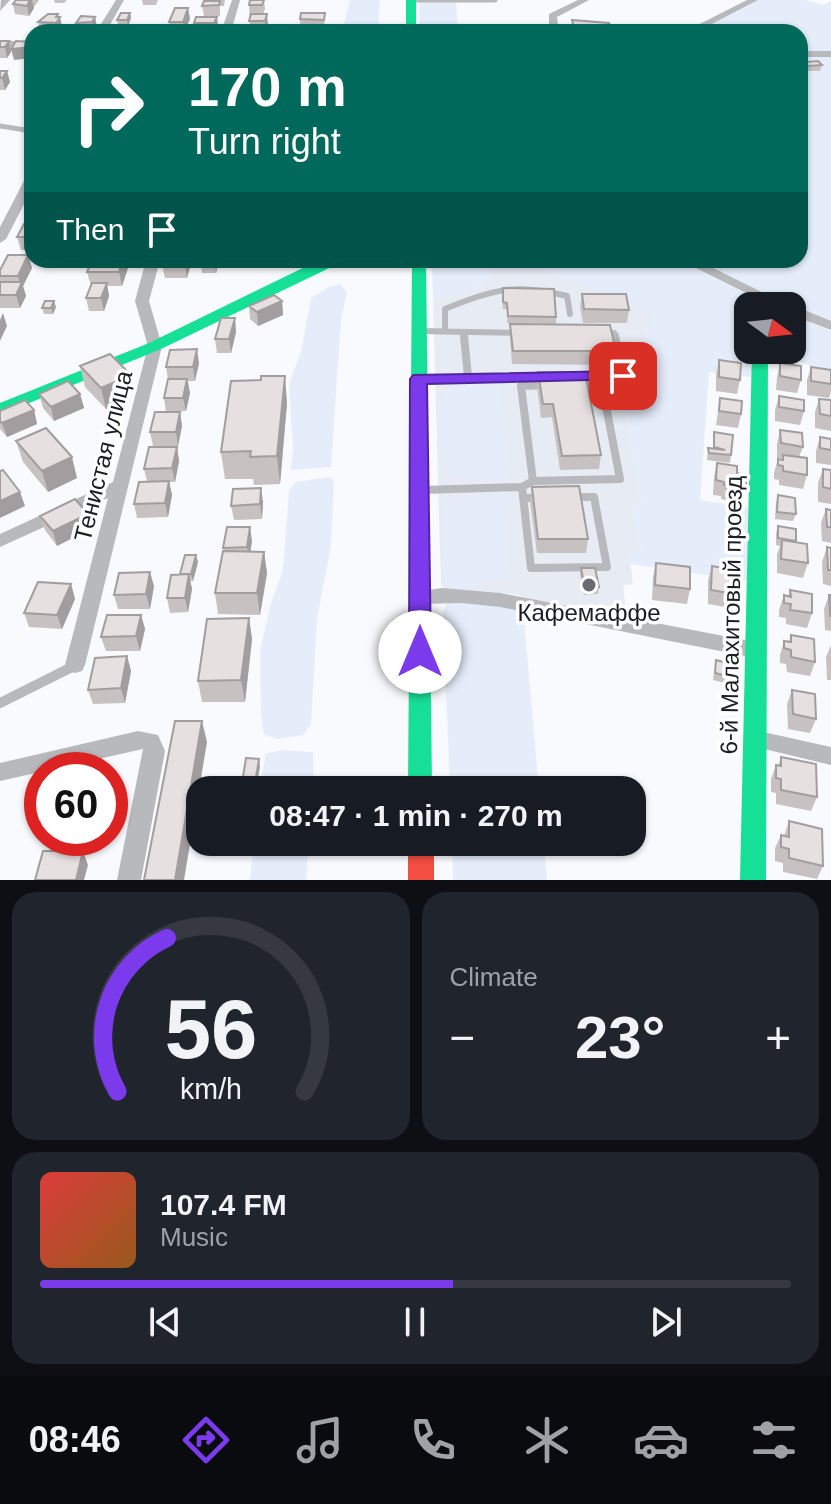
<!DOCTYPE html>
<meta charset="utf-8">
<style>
:root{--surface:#171b24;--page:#20242c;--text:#f1f3f6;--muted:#9ea1a6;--line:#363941;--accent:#7c3aed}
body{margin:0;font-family:Helvetica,sans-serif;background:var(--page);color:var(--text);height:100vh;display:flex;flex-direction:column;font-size:30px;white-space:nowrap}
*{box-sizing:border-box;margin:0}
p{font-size:26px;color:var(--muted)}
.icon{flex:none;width:44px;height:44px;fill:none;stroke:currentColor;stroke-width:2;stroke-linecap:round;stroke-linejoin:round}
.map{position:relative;height:880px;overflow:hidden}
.details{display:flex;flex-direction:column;gap:12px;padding:12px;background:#0d0f14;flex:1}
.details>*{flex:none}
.top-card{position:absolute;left:24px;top:24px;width:784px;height:244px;border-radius:24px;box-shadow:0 2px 6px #0004;background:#00695c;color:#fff;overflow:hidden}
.needle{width:52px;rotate:105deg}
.controls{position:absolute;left:734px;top:292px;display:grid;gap:16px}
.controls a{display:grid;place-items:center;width:72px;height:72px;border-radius:16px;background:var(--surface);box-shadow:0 2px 6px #0004;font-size:40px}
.speed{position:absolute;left:24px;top:752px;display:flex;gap:16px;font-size:40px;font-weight:700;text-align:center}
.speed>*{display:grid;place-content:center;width:104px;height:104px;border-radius:50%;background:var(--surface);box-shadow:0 2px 6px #0004;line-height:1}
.speed .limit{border:12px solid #d22;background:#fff;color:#111}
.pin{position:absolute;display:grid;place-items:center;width:68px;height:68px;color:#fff;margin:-34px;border-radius:16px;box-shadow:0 4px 12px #0006}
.me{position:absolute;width:88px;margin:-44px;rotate:0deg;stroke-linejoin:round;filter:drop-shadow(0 0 6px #0008)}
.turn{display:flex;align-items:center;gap:28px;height:168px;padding:0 32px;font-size:36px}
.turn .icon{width:104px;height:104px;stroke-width:2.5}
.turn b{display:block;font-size:56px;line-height:68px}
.then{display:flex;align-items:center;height:76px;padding:0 32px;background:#0003;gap:16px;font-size:30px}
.big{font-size:60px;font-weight:800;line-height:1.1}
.details .card{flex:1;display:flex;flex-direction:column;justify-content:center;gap:12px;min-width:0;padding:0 28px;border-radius:24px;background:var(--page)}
.details .dial{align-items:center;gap:0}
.dial svg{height:208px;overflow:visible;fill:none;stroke:var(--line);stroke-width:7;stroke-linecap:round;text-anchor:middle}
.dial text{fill:var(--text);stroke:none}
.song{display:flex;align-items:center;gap:24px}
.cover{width:96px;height:96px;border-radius:12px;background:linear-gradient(135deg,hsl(0 70% 55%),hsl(30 70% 35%))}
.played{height:8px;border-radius:4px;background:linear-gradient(90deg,var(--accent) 55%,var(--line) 55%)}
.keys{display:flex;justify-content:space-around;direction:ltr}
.heat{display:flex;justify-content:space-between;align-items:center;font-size:44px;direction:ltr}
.details .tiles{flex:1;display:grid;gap:12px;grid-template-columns:1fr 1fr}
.card:last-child{grid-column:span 2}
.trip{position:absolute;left:186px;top:776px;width:460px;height:80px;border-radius:24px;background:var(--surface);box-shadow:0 2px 6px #0004;font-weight:800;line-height:80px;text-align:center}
.tabs{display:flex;height:128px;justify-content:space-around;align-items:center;background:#090b0e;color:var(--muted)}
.tabs .icon{width:56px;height:56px}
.tabs .on{color:var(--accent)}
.tabs b{font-size:36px;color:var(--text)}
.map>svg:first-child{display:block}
</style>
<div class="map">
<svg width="831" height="880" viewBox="0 0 831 880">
<rect width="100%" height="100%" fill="#f8fafd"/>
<!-- built -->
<path fill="#e7ebf3" d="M529 264 652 311V327L645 340 638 342 643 380 620 381 642 505 632 506 641 550 629 553 633 584 623 585 627 619 555 608 515 594 448 590 441 585 433 299 466 292 482 284 491 277V266Z"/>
<!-- green -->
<path fill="#e5edfb" d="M350 0H380L378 32H342Z
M419 0 456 1 458 32H420Z
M758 0H806L823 5 831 1V323L757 292 695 260H800V32H694Z
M432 260H681L748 295 753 306H748V350H754L753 377 709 372 700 500 751 508 749 581 630 564 629 552 641 549 632 506 642 505 620 381 643 379 638 342 645 340V327H652L651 311 529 264 492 266 491 277C475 291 454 297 433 299Z
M340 284 347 292 341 319 331 467 291 470 293 450 289 384 301 352 311 298 329 287Z
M792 313 831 331V374L770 350H792Z
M478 380H498L511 473 504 481 473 480 441 471 438 404 449 387 474 384Z
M329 477 334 481 331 545 317 619 311 724 303 735 277 739 264 734 261 714 260 651 271 603 283 570 289 491 295 482Z
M506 495 514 499V505L505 510 511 578 479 579V588L458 589 445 582 443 504C461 492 486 496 506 495Z
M448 601 523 609 539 790H450L443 612Z
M282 750 313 752 314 790H259L266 754Z
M254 842H309L306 880H250Z
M452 842H544L547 880H453Z"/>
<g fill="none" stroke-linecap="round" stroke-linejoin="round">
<!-- lane-far3 -->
<path stroke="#b7b9bc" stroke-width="5" d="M411 0H470
M470 0H495
M0 126 32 131"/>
<!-- lane-far2 -->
<path stroke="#b7b9bc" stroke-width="6" d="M445 329V309C493 289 516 283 567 296L570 314
M419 331 517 333
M464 333V338
M603 333H614L615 338"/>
<!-- lane-far1 -->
<path stroke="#b7b9bc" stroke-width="8" d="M464 336 468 377
M575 376H623L615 336
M419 379 546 377
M533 481 521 386 548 385
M522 487 531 568 607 567 594 497H571
M423 490 522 487 533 481 620 479 602 385H578
M523 498H541"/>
<!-- lane -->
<path stroke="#b7b9bc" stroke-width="10" d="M0 703 74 666"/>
<!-- street -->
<path fill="#b7b9bc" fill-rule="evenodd" d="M1 0H10L0 11Z
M116 0H124L106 32H96Z
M232 0H240L231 32H221Z
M578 0H589L557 17 559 32H549V14Z
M747 0H758L696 32H684Z
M0 41H32V47H0Z
M800 51H831V57H800Z
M32 173V189L6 239 0 243V227L26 177Z
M146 260H160L149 301 162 346 85 665 82 671 75 673 68 671 65 665 108 498 0 547V534L113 482 148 346 135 301Z
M680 260H697L790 306H772Z
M791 306H792L797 307 831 321V330L792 315Z
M442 588 500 593 755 642 762 645 765 650 762 655 755 658 500 607 462 603 420 604 413 602 411 597 413 592Z
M754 730 831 747V765L747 745 744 739 747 733Z
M138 731 158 735 165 751 141 880H117L143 749 0 781V763Z"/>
<!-- fast -->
<path fill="#16e098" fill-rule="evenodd" d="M406 0H416V32H406Z
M346 260 161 349 0 415V403L149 343 317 261Z
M412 260H426L432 790H408Z
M752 350H768L766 880H740Z"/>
<!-- jam -->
<path fill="#f24e42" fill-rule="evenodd" d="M408 842H434V880H408Z"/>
</g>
<!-- wall -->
<path fill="#c7c1c2" d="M16 0H39L35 6H34V8L29 16 15 14 13 4Z
M54 0H67L64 3H55Z
M142 0H158L156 5H143Z
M212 0H225L224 6H220V16H204L202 6Z
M264 0 265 9 263 14 268 25 266 32H250L249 5Z
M188 8 190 19 184 32H171L169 22Z
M130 13 131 18 128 26H118L117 20Z
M325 13 324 30H300V19Z
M58 14V17H60L62 27 60 32H40L38 22Z
M95 17 97 28 95 32H78L76 23Z
M217 17 218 27 216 32H195L194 23Z
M572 20 611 28V32H572Z
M0 41H9L11 52 7 58H0Z
M806 62 822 65 820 71H807L804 67Z
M0 71H7L10 82 5 90H0Z
M32 200V220L28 208Z
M32 224V250H21L17 237Z
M28 255 32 268 23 286 26 296 20 308H0V270Z
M92 260H126L128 268 122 286H107L109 296 104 311H89L86 298 91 286 87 272Z
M192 260 187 278H165L162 265Z
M200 260H219L216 273H202Z
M502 294 556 317V324L507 323V309H503Z
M582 294 629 310 627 323H583L580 307Z
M282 301 283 315 258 326 250 319 249 306Z
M56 307 53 314H44L42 308Z
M235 318 236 332 231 353H217L215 339Z
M510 324 616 351 614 365 512 364 510 338Z
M719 360 740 380 737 394 716 391V374Z
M199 363 195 381H188L190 393 186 411 166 412 164 398 168 379 166 367Z
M780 363 801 380 797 393 776 390 777 377Z
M80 366 126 370 130 391 125 393 126 400 106 409 85 387Z
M811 367 831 370V391L829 398 807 395V380Z
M538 372 601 455 599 469 560 470 552 417 541 418 537 386Z
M39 394H80L84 408 54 421 43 408Z
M779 396 804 411 800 425 775 421V410Z
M720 398 741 414 738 428 716 425Z
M819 399 831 400V431L815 428V412Z
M287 403 280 484 254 485 253 479H225L221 452Z
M34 410 37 424 7 437 0 429V411Z
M180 412 182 426 178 446H153L150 432Z
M780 430 803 447 799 457 807 475 803 489 779 485V480L774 479V473L778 459H782V458H777V444Z
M714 432 731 455 730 463 707 460 708 448H713Z
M820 437 831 439V465L816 463V451Z
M16 441 77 478 48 492 23 462Z
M177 447 179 461 175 482H169L172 495 168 517 137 518 134 504 147 481 144 469Z
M717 463 737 473 746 489 742 503 721 499V496L713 495 714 477Z
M823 469 831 470V504L818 502V483Z
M532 487 588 539 586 553H537L530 501Z
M778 495 796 514 793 521 775 519 776 503Z
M263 502 262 519 234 520 231 506Z
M826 509 831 510V543L822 541 821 523Z
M88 514 92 528 57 546 45 530 40 516Z
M778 526 796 542 808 563 803 578 777 573V554L780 546 776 545V533Z
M252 541 250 551 264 552 267 573 260 615 218 614 215 593 224 551 223 548Z
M827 547 831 548V586L823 584 822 562Z
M198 562 193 581H190L192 589 188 612 170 613 167 598Z
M656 563 690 589 687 604 652 600 653 577Z
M712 566 734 594 730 608 708 604V580Z
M581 568 599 587 598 594 584 595 580 575Z
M71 584 75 599 62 629 29 627 24 613Z
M154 586 150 609H118L114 595Z
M790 590 812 613 807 628 786 624V618L779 617V610L784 595 788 596Z
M829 595H831V631L825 630 824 609Z
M141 615 145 629 140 651H106L101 637Z
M249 618 252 639 245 702H202L198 681Z
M791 635 815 662 810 676 787 672 786 664 780 663V655L784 641 789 642Z
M831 645V680H827L826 657Z
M127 656 131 671 125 703 93 704 88 690Z
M716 660 731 677 729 684 713 680Z
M792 690 816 719 810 733 788 729 787 704Z
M781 757 817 797 811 811 776 804V793L771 792V779L776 765 778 766Z
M260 766 256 790H243L242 783Z
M789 821 823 866 817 879 783 872V863L775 861V848L781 835 784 836Z"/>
<!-- shaded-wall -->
<path fill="#a29d9e" d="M30 0H32L34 8 29 16 27 6Z
M188 8 190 19 184 32 183 22Z
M130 13 131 18 128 26 127 20Z
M58 14 59 19 60 17 62 27 60 32H58L56 23V17Z
M267 14 268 25 266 32 265 21Z
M95 17 97 28 94 32 92 22Z
M217 17 218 27 215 32 214 23Z
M9 41 11 52 7 58 5 47Z
M32 47V58L14 60 11 49Z
M7 71 10 82 5 90 2 78Z
M28 255 32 268 23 286 26 296 20 308 16 295 21 286 18 276Z
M123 260H126L128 268 122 286 119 272Z
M186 260H192L187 278 185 265Z
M214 260H219L216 273Z
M107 283 109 296 104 311 101 298Z
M54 301 56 307 53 314 51 308Z
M282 301 283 315 258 326 257 312Z
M3 313 7 326 0 341V320Z
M235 318 236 332 231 353 229 339Z
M197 349 199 363 195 381 193 367Z
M126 370 130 391 125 393 126 400 106 409 101 388 117 374Z
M285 376 287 403 280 484 277 456Z
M187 379 190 393 186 411 183 398Z
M80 394 84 408 54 421 51 407Z
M34 410 37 424 7 437 2 423Z
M180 412 182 426 178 446 176 432Z
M177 447 179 461 175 482 172 468Z
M72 457 77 478 48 492 42 471Z
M169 481 172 495 168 517 165 503Z
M261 488 263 502 262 519 260 504Z
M20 492 25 506 0 518V501Z
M88 514 92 528 57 546 53 531Z
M250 527 252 541 249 562 247 547Z
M264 552 267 573 260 615 257 593Z
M196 555 198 562 193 581 191 574Z
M150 572 154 586 150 609 146 594Z
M189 574 192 589 188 612 185 598Z
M71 584 75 599 62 629 57 615Z
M141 615 145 629 140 651 136 636Z
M249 618 252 639 245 702 241 680Z
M127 656 131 671 125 703 121 688Z
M202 721 207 742 184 880H175Z
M259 759 260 766 256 790 255 783Z
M83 851 88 865 84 880H76Z"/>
<!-- building -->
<path fill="#e7e0e1" stroke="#a29d9e" stroke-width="2" d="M16 0H30L27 6 13 4Z
M250 0H264L262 5H249Z
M204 1H220L219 5 202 6Z
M175 8H188L183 22H169Z
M121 13H130L127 20H117Z
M301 13H325L324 20 300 19Z
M48 14H58L56 17H60L56 23 38 22Z
M251 14H267L265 21H249Z
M81 16 95 17 92 22 76 23Z
M196 17H217L214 23H194Z
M572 20 609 23 611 28 574 29Z
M0 41H9L5 47H0Z
M16 41 32 42V47L11 49Z
M818 61 822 65 808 66 806 62Z
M0 71H7L2 78H0Z
M24 224H32V237H17Z
M8 255H28L18 276H0V270Z
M92 260H123L119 272H87Z
M164 260H186L185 265H162Z
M0 282H22L16 295H0Z
M92 283H107L101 298H86Z
M503 288 554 289 556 317 508 316 507 303 503 302Z
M582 294H626L629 310 584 309Z
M274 295 282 301 257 312 249 306Z
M45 301H54L51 308H42Z
M221 318H235L229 339H215Z
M510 324 610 325 616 351H513Z
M197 349 193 367H166L170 350Z
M110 354 126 370 117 374 122 379 101 388 80 366Z
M719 360 741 363 740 380 719 377Z
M780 363 801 366V380L780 376Z
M811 367 831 370V384L811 381Z
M538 372H585L601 455 562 456 553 404H543Z
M261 376H285L277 456 250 457 251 451 221 452 231 381 261 380Z
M168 379H187L183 398H164Z
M68 381 80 394 51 407 39 394Z
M779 396 804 400V411L779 407Z
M720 398 742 401 741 414 719 411Z
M819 399 831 400V416L820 414Z
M25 400 34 410 2 423 0 421V411Z
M155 412H180L176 432H150Z
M46 428 72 457 42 471 16 441Z
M780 430 802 433 803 447 781 443Z
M714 432 733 435 731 455 709 453 708 448 725 450 714 447Z
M820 437 831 439V450L820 448Z
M149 447H177L172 468 144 469Z
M783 455 807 458V475L783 471V466L778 465V459L783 460Z
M717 463 737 466V473L746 475V489L724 485V482L716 480Z
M823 469 831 470V489L823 487Z
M3 470 20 492 0 501V471Z
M169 481 165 503 134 504 139 482Z
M579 486 588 539H538L532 487Z
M261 488 260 504 231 506 233 489Z
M778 495 795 498 796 514 777 512Z
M75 499 88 514 53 531 40 516Z
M826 509 831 510V527H827Z
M778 526 796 529V541L778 538Z
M227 527H250L247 547 223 548Z
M782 540 807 544 808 563 781 559Z
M827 547 831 548V570H828Z
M223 551 264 552 257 593H215Z
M185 555H196L191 574H180Z
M656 563 690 567V589L655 585Z
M712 566 734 570V594L711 590Z
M581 568H595L599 587 585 588Z
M150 572 146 594 114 595 119 573Z
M189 574 185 598H167L171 575Z
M38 582 71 584 57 615 24 613Z
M790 590 812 594V613L790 610 791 604 784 603V595L791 597Z
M829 595H831V616H830Z
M107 615H141L136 636 101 637Z
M249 618 241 680 198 681 207 619Z
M791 635 814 639 815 662 791 657V650L784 648V641L791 642Z
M127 656 121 688 88 690 95 658Z
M716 660 732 664 731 677 715 673Z
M792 690 815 694 816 719 793 714Z
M175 721H202L175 880H144Z
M781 757 816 764 817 797 781 790V779L776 778V765L781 766Z
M246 758 259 759 255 783H242Z
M789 821 822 829 823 866 789 858V849L781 847V835L789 837Z
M43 851H83L76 880H35Z"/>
<!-- route -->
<path fill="#7c3aed" stroke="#51269a" stroke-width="2" d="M623 371 629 372 632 376 629 379 427 384 431 652 428 658 420 661 412 658 409 652 410 379 413 375Z"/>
<!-- markers -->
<circle fill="#686b70" stroke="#fff" stroke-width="3" cx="589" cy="585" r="8"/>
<g text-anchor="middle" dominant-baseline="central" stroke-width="7" stroke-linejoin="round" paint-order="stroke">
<!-- street labels -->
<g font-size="24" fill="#1b1e24" stroke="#fff">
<text transform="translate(103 456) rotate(-76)">Тенистая улица</text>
<text transform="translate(731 615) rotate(-89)">6-й Малахитовый проезд</text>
</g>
<!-- poi labels -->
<g font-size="24" fill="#1b1e24" stroke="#fff">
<text x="589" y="612">Кафемаффе</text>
</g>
</g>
</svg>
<div class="controls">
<a><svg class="needle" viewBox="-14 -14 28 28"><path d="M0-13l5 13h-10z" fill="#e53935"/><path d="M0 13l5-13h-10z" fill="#9ea1a6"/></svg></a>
</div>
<div class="speed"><div class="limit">60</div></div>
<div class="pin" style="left:623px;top:376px;background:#d93025"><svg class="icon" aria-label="arrive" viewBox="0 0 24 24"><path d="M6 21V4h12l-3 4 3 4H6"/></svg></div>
<svg class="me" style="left:420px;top:652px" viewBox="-20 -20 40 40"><circle r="19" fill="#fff"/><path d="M0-13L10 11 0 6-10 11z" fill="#7c3aed"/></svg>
<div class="trip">08:47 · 1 min · 270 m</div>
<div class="top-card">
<div class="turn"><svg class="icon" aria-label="right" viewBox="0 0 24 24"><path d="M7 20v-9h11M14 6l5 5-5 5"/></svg><div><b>170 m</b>Turn right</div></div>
<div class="then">Then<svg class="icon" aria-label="arrive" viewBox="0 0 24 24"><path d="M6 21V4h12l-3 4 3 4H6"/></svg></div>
</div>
</div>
<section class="details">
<div class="tiles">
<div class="card dial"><svg viewBox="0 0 100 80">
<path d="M14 69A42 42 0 1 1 86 69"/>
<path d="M14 69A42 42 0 0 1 33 10" stroke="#7c3aed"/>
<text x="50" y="56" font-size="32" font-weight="700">56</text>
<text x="50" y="72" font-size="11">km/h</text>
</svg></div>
<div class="card"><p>Climate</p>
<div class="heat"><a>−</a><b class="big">23°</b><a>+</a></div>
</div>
<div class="card">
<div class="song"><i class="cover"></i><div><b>107.4 FM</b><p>Music</p></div></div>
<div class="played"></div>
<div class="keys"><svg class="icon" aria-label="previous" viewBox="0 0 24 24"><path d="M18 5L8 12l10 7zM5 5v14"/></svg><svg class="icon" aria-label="pause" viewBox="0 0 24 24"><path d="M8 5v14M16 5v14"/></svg><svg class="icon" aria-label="next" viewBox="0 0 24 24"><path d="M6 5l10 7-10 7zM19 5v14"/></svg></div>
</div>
</div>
</section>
<nav class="tabs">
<b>08:46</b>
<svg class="icon on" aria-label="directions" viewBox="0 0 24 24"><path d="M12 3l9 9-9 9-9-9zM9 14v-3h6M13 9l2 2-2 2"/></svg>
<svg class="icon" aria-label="music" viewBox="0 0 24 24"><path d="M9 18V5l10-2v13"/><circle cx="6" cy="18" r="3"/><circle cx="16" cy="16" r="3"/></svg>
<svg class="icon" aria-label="phone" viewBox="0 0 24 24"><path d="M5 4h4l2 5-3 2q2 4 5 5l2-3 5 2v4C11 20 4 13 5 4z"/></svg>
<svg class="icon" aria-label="climate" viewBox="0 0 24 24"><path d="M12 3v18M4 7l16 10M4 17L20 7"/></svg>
<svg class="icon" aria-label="car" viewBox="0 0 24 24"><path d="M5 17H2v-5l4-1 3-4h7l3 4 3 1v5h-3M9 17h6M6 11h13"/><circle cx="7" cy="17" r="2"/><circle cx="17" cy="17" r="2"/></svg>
<svg class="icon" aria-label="filters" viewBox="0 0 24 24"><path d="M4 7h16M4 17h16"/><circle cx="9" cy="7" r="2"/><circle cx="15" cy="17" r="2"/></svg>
</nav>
